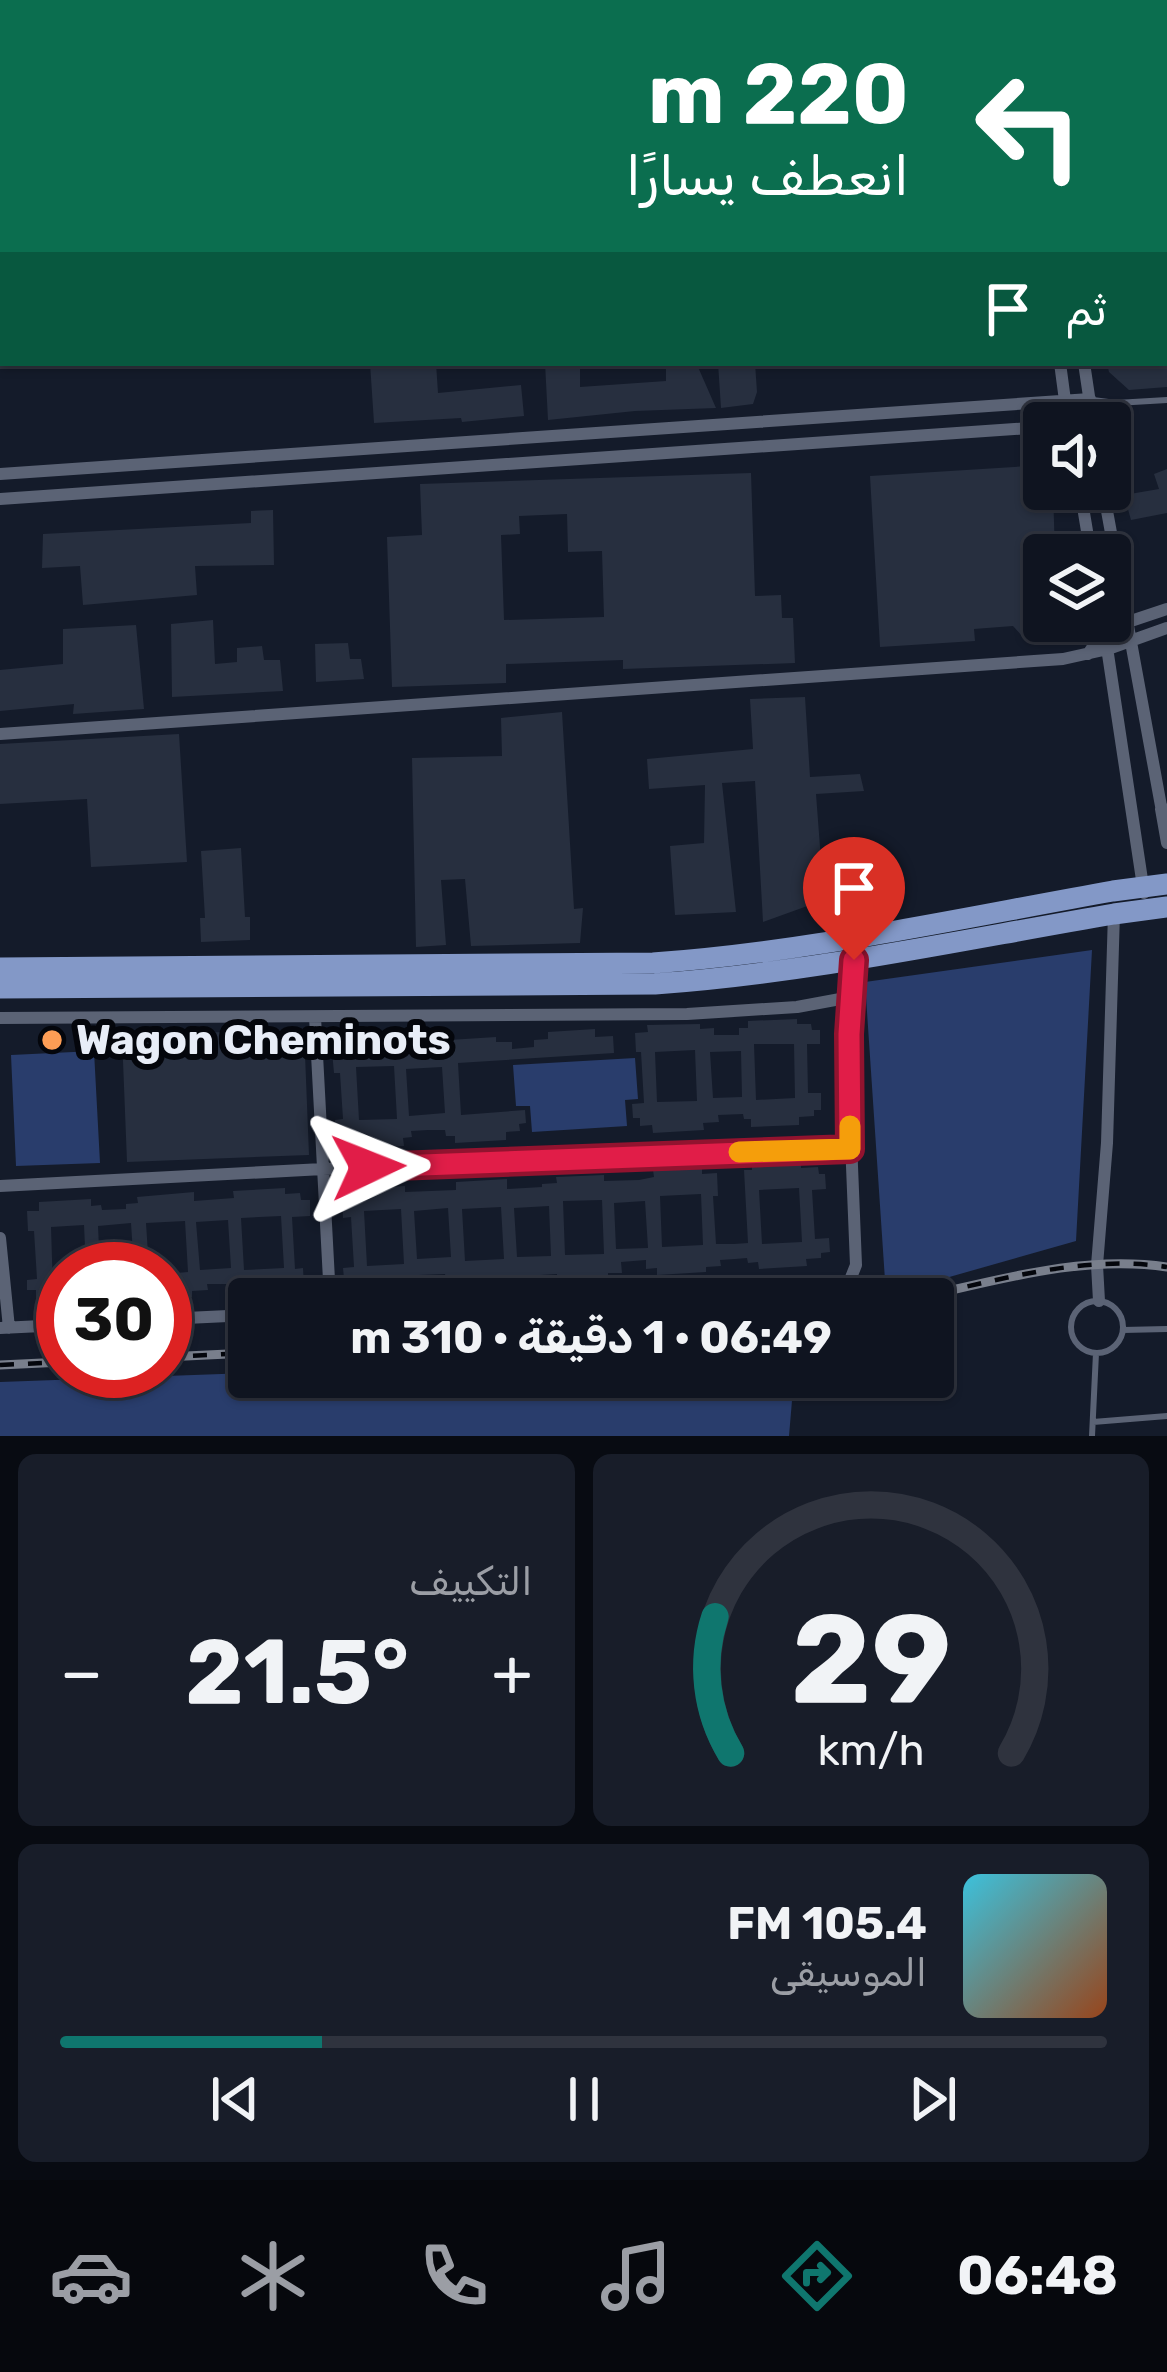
<!DOCTYPE html>
<html lang="ar">
<meta charset="utf-8">
<style>
:root{--surface:#0f1420;--page:#181d29;--text:#f1f3f6;--muted:#9b9ea5;--line:#2f333e;--accent:#0f766e}
body{margin:0;font-family:Rubik,Cairo,sans-serif;background:var(--page);color:var(--text);direction:rtl;height:100vh;display:flex;flex-direction:column;font-size:45px;white-space:nowrap}
*{box-sizing:border-box;margin:0}
p{font-size:39px;color:var(--muted)}
.icon{flex:none;width:66px;height:66px;fill:none;stroke:currentColor;stroke-width:2;stroke-linecap:round;stroke-linejoin:round}
.map{position:relative;height:1436px;overflow:hidden;direction:ltr}
.details{display:flex;flex-direction:column;gap:18px;padding:18px;background:#080b12;flex:1}
.details>*{flex:none}
.top-card{position:absolute;left:0px;top:0px;width:1167px;height:366px;box-shadow:0 3px 9px #0004,0 0 0 3px var(--line);direction:rtl;background:#0b6e4f;color:#fff;overflow:hidden}
.tools{position:absolute;left:1023px;top:402px;display:grid;gap:24px}
.tools a{display:grid;place-items:center;width:108px;height:108px;border-radius:12px;background:var(--surface);box-shadow:0 3px 9px #0004,0 0 0 3px var(--line);font-size:60px}
.speed{position:absolute;left:36px;top:1242px;display:flex;gap:24px;font-size:60px;font-weight:700;text-align:center}
.speed>*{display:grid;place-content:center;width:156px;height:156px;border-radius:50%;background:var(--surface);box-shadow:0 3px 9px #0004,0 0 0 3px var(--line);line-height:1}
.speed .limit{border:18px solid #d22;background:#fff;color:#111}
.pin{position:absolute;display:grid;place-items:center;width:102px;height:102px;color:#fff;margin:-123px -51px;border-radius:50% 50% 50% 0;rotate:-45deg;box-shadow:0 0 12px #0007}
.pin .icon{rotate:45deg}
.me{position:absolute;width:132px;margin:-66px;rotate:88deg;stroke-linejoin:round;filter:drop-shadow(0 0 9px #0008)}
.turn{display:flex;align-items:center;gap:42px;height:252px;padding:0 60px;font-size:54px}
.turn .icon{width:156px;height:156px;stroke-width:2.5}
.turn b{display:block;font-size:84px;line-height:102px}
.then{display:flex;align-items:center;height:114px;padding:0 60px;background:#0003;gap:24px;font-size:45px}
.big{font-size:90px;font-weight:700;line-height:1.1}
.details .tile{flex:1;display:flex;flex-direction:column;justify-content:center;gap:18px;min-width:0;padding:0 42px;border-radius:18px;background:var(--page)}
.details .dial{align-items:center;gap:0}
.dial svg{height:312px;overflow:visible;fill:none;stroke:var(--line);stroke-width:7;stroke-linecap:round;text-anchor:middle}
.dial text{fill:var(--text);stroke:none}
.song{display:flex;align-items:center;gap:36px}
.cover{width:144px;height:144px;border-radius:18px;background:linear-gradient(135deg,hsl(190 70% 55%),hsl(20 70% 35%))}
.played{height:12px;border-radius:6px;background:linear-gradient(90deg,var(--accent) 25%,var(--line) 25%)}
.keys{display:flex;justify-content:space-around;direction:ltr}
.heat{display:flex;justify-content:space-between;align-items:center;font-size:66px;direction:ltr}
.details .tiles{flex:1;display:grid;gap:18px;grid-template-columns:1fr 1fr}
.tile:last-child{grid-column:span 2}
.trip{position:absolute;left:228px;top:1278px;width:726px;height:120px;border-radius:12px;background:var(--surface);box-shadow:0 3px 9px #0004,0 0 0 3px var(--line);font-weight:700;line-height:120px;text-align:center;direction:rtl}
.menu{display:flex;height:192px;justify-content:space-around;align-items:center;background:#06080d;color:var(--muted)}
.menu .icon{width:84px;height:84px}
.menu .on{color:var(--accent)}
.menu b{font-size:54px;color:var(--text)}
.map>svg:first-child{display:block}
</style>
<div class="map">
<svg width="1167" height="1436" viewBox="0 0 1167 1436">
<rect width="100%" height="100%" fill="#141b2a"/>
<!-- green -->
<path fill="#293d6c" d="M1092 950 1076 1241 886 1295 865 982Z
M94 1051 100 1163 16 1166 11 1055Z
M635 1058 638 1099 625 1100 627 1126 532 1132 530 1106H516L513 1065Z
M249 1373V1377H794L789 1436H0V1382Z"/>
<!-- building -->
<path fill="#272f3f" fill-rule="evenodd" d="M370 363H436L438 393 521 385 524 416 462 422 461 418 374 423Z
M545 363H580V387L666 381V368L698 367 716 408 635 411 548 420Z
M718 363H755L757 392 753 404 721 408Z
M1107 363H1167V387L1129 390 1109 372Z
M1037 458 1044 463V489H1053L1055 555H1044V625H1038L1035 633 1022 636 1013 626 974 629 975 641 880 647 870 476 1028 466Z
M1167 469V513L1131 520 1124 495 1159 489 1154 474Z
M751 473 755 596 781 595 782 618H793L795 663 623 669V660L506 664V683L392 687 387 537 422 535 420 484ZM567 514 568 552 602 551 604 617 504 620 501 535 520 534 519 516Z
M273 510 274 565 195 566 197 595 83 605 80 566 42 568 43 534 251 523V511Z
M213 620 215 664 237 662V648L262 646 264 660H280L283 691 172 697 171 624Z
M136 625 144 709 73 714 74 704 0 711V670L63 664V629Z
M348 643 350 659H361L364 679 316 682 315 644Z
M805 697 810 777 860 774 864 791 816 794 824 900 763 922 755 781 722 783 736 912 675 915 670 846 704 843 705 785 649 789 647 759 753 749 750 699Z
M562 712 574 909 583 908 580 943 471 946 465 879 441 880 446 945 416 947 412 758 502 756 501 718Z
M179 734 187 862 91 867 87 799 0 804V744Z
M241 848 245 917H250V940L201 942 200 918H205L201 851Z
M797 1019V1024H811L812 1030H820V1044H807L808 1093H821V1110H814V1116L799 1117V1125L751 1127V1119H744L743 1114 718 1115 719 1122 703 1123 704 1130 653 1133 652 1125 640 1126V1118H633L632 1104 644 1103 641 1052H636L635 1033 648 1032 647 1025 700 1024V1029L714 1028V1035H739V1028H748V1021ZM754 1044H794L795 1098 756 1100ZM695 1050 697 1101 657 1102 655 1052ZM741 1051 742 1097 713 1098 710 1052Z
M304 1029 309 1155 127 1162 122 1036Z
M595 1029V1037L613 1036 614 1053 458 1063 461 1115 525 1110 526 1123 519 1124 520 1131 506 1132V1140L455 1143V1136H446L445 1130H428L411 1131 412 1137 403 1138 404 1146 351 1149V1144L336 1145 335 1120 343 1119 340 1073H334L332 1051 346 1050V1043L398 1041 399 1048 405 1047V1054L440 1052V1047L449 1046V1040L496 1037V1042H512V1049L534 1047V1040L548 1039V1032ZM394 1066 397 1119 359 1120 356 1067ZM442 1067 445 1113 409 1116 406 1069Z
M801 1162V1168L818 1167 819 1174H825L826 1189 812 1190 815 1239 829 1238 830 1252 821 1253V1258L806 1259 807 1266 759 1269 758 1262 748 1263 747 1258 735 1259 720 1260 721 1266 706 1267V1272L657 1275V1268L646 1269V1260L621 1262 622 1273H608V1278L557 1281V1274L524 1276 510 1278 511 1284 453 1287V1280H446L445 1274 419 1275V1283H411V1289L362 1291V1288L345 1289 343 1268 354 1267 351 1217 343 1218 342 1198 357 1197V1189L405 1186V1192L456 1190V1182L507 1179V1189L542 1187V1184L557 1183 556 1177 604 1175V1181L639 1180 654 1177 653 1170 702 1167V1174L717 1173 718 1196H713L716 1244H734L748 1243 744 1170H752V1165ZM799 1188 802 1242 762 1244 759 1190ZM701 1194 703 1245 662 1247 660 1196ZM602 1200 604 1254 565 1255 563 1201ZM645 1201 648 1248 616 1249 614 1203ZM549 1206 551 1256 517 1257 514 1208ZM501 1207 504 1259 465 1261 462 1209ZM448 1208 451 1257 417 1259 414 1211ZM401 1209 404 1264 367 1266 364 1211Z
M285 1188V1194L300 1193 301 1200H310V1216L292 1217 295 1269 303 1268 304 1286 290 1287 291 1294 242 1297V1291H235L234 1284H207L208 1290 192 1291V1297L165 1299V1274L188 1272 185 1221 146 1223 149 1269H134L131 1223 98 1226 100 1269H86L84 1225 51 1227 53 1290H63V1307L49 1308 48 1301 36 1302V1290H27V1280L37 1279 34 1231H28L27 1211H39V1202L91 1199V1206L101 1205 102 1210 126 1209V1204L138 1203 137 1197 194 1192V1201L234 1198 233 1191ZM281 1216 284 1268 244 1270 241 1218ZM228 1220 231 1268 200 1270 196 1222Z"/>
<g fill="none" stroke-linecap="round" stroke-linejoin="round">
<!-- path -->
<path stroke="#606673" stroke-width="3" stroke-dasharray="6 9" stroke-linecap="butt" d="M1128 3V0"/>
<!-- service -->
<path stroke="#5b6375" stroke-width="6" d="M1093 400 1116 403 1167 400
M1096 421 1116 403
M1071 1327a26 26 0 1 1 52 0a26 26 0 1 1-52 0Z
M1123 1330 1167 1329
M1093 1422 1167 1416
M1092 1436 1096 1353"/>
<!-- minor -->
<path stroke="#5b6375" stroke-width="12" d="M676 0 688 3
M774 0 787 3
M1060 363 1068 423
M1084 363 1093 423
M0 474 1090 399
M1080 489 1091 555
M1103 489 1161 806 1167 813
M0 499 1044 427
M1103 621 1144 893
M1088 654 1104 630 1167 609
M0 734 1063 659 1108 649 1167 628
M1161 809 1167 843
M315 1017 330 1299
M0 1018 687 1014 797 1007 851 997
M0 1186 323 1169 850 1149
M0 1238 9 1328
M597 1299 831 1289 850 1280 856 1265 849 1092 853 960
M1099 1301 1097 1265 1107 1143 1114 913
M165 1319 249 1315
M0 1328 63 1325"/>
<!-- primary -->
<path stroke="#8398c7" stroke-width="21" d="M0 968 653 963C808 952 961 918 1113 891L1167 884
M0 988 655 984C809 973 961 940 1114 914L1167 907"/>
<defs>
<path id="rail" d="M910 0 923 3
M961 0 974 3
M1001 0 1014 3
M1164 38 1167 39
M1164 59 1167 60
M913 1299C995 1281 1083 1254 1167 1267
M165 1357 249 1353
M0 1365 63 1362"/>
</defs>
<!-- rail casing -->
<use href="#rail" stroke="#797f8c" stroke-width="9"/>
<!-- rail -->
<use href="#rail" stroke="#04060c" stroke-width="4.5" stroke-dasharray="14" stroke-linecap="butt"/>
</g>
<g fill="none" stroke-linecap="round" stroke-linejoin="round">
<defs>
<path id="route" d="M368 1167 850 1149 849 1034 854 960"/>
</defs>
<!-- route casing -->
<use href="#route" stroke="#92132f" stroke-width="30"/>
<!-- route -->
<use href="#route" stroke="#e11d48" stroke-width="21"/>
<!-- slow -->
<path stroke="#f59e0b" stroke-width="21" d="M739 1152 850 1149V1126"/>
</g>
<!-- markers -->
<circle fill="#fd9d55" stroke="#04060c" stroke-width="4.5" cx="52" cy="1040" r="12"/>
<g text-anchor="middle" dominant-baseline="central" stroke-width="12" stroke-linejoin="round" paint-order="stroke">
<!-- poi labels -->
<g font-size="42" font-weight="bold" fill="#e8edf7" stroke="#04060c" text-anchor="start">
<text x="76" y="1040">Wagon Cheminots</text>
</g>
</g>
</svg>
<div class="tools">
<a><svg class="icon" aria-label="sound" viewBox="0 0 24 24"><path d="M4 9h4l5-4v14l-5-4H4zM17 9q2 3 0 6"/></svg></a>
<a><svg class="icon" aria-label="layers" viewBox="0 0 24 24"><path d="M12 4l9 5-9 5-9-5zM3 14l9 5 9-5"/></svg></a>
</div>
<div class="speed"><div class="limit">30</div></div>
<div class="pin" style="left:854px;top:960px;background:#d93025"><svg class="icon" aria-label="arrive" viewBox="0 0 24 24"><path d="M6 21V4h12l-3 4 3 4H6"/></svg></div>
<svg class="me" style="left:368px;top:1167px" viewBox="-20 -20 40 40"><path d="M0-17L14 15 0 8-14 15z" fill="#e11d48" stroke="#fff" stroke-width="4"/></svg>
<div class="trip">06:49 · 1 دقيقة · 310 m</div>
<div class="top-card">
<div class="turn"><svg class="icon" aria-label="left" viewBox="0 0 24 24"><path d="M17 20v-9H6M10 6l-5 5 5 5"/></svg><div><b>220 m</b>انعطف يسارًا</div></div>
<div class="then">ثم<svg class="icon" aria-label="arrive" viewBox="0 0 24 24"><path d="M6 21V4h12l-3 4 3 4H6"/></svg></div>
</div>
</div>
<section class="details">
<div class="tiles">
<div class="tile dial"><svg viewBox="0 0 100 80">
<path d="M14 69A42 42 0 1 1 86 69"/>
<path d="M14 69A42 42 0 0 1 10 34" stroke="#0f766e"/>
<text x="50" y="56" font-size="32" font-weight="700">29</text>
<text x="50" y="72" font-size="11">km/h</text>
</svg></div>
<div class="tile"><p>التكييف</p>
<div class="heat"><a>−</a><b class="big">21.5°</b><a>+</a></div>
</div>
<div class="tile">
<div class="song"><i class="cover"></i><div><b>105.4 FM</b><p>الموسيقى</p></div></div>
<div class="played"></div>
<div class="keys"><svg class="icon" aria-label="previous" viewBox="0 0 24 24"><path d="M18 5L8 12l10 7zM5 5v14"/></svg><svg class="icon" aria-label="pause" viewBox="0 0 24 24"><path d="M8 5v14M16 5v14"/></svg><svg class="icon" aria-label="next" viewBox="0 0 24 24"><path d="M6 5l10 7-10 7zM19 5v14"/></svg></div>
</div>
</div>
</section>
<nav class="menu">
<b>06:48</b>
<svg class="icon on" aria-label="directions" viewBox="0 0 24 24"><path d="M12 3l9 9-9 9-9-9zM9 14v-3h6M13 9l2 2-2 2"/></svg>
<svg class="icon" aria-label="music" viewBox="0 0 24 24"><path d="M9 18V5l10-2v13"/><circle cx="6" cy="18" r="3"/><circle cx="16" cy="16" r="3"/></svg>
<svg class="icon" aria-label="phone" viewBox="0 0 24 24"><path d="M5 4h4l2 5-3 2q2 4 5 5l2-3 5 2v4C11 20 4 13 5 4z"/></svg>
<svg class="icon" aria-label="climate" viewBox="0 0 24 24"><path d="M12 3v18M4 7l16 10M4 17L20 7"/></svg>
<svg class="icon" aria-label="car" viewBox="0 0 24 24"><path d="M5 17H2v-5l4-1 3-4h7l3 4 3 1v5h-3M9 17h6M6 11h13"/><circle cx="7" cy="17" r="2"/><circle cx="17" cy="17" r="2"/></svg>
</nav>
